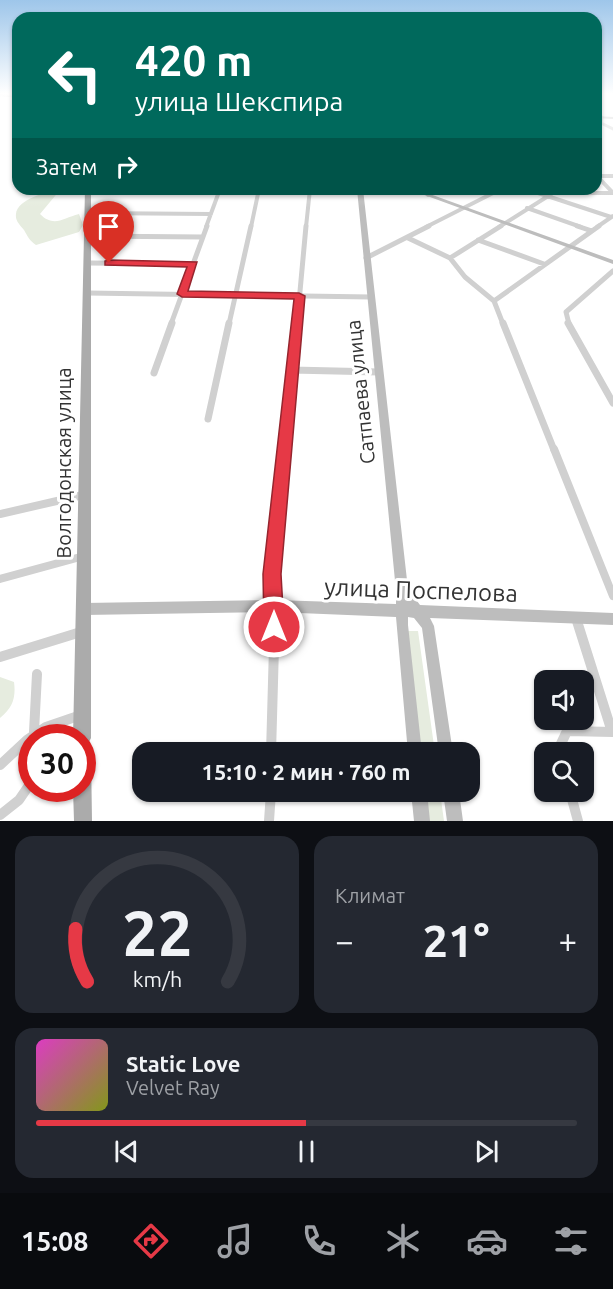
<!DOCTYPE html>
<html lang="ru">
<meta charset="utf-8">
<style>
:root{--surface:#171b24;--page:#242831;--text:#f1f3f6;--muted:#9ea1a6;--line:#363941;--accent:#e63946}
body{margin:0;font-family:Ubuntu,sans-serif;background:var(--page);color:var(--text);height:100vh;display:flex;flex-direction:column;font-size:22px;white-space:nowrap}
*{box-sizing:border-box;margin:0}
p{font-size:20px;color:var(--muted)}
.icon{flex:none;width:33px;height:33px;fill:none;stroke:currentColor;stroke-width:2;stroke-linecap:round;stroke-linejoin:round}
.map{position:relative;height:821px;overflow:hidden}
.drawer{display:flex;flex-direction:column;gap:15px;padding:15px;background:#0d0f14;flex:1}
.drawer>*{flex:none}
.banner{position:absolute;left:12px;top:12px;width:590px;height:183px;border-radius:18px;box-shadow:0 2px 4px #0004;background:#00695c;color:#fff;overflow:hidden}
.buttons{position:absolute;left:534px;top:670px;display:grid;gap:12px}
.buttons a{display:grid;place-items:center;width:60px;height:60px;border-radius:12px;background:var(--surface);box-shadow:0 2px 4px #0004;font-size:30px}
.speed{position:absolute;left:18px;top:724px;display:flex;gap:12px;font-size:30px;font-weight:700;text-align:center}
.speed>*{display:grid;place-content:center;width:78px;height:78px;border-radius:50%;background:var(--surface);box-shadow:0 2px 4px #0004;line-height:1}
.speed .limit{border:9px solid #d22;background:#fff;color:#111}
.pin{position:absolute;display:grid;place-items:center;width:51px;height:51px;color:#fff;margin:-62px -26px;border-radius:50% 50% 50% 0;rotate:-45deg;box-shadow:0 0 6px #0007}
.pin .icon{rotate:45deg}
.me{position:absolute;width:66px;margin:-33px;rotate:0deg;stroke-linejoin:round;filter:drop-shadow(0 0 4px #0008)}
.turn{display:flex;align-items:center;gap:21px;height:126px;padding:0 24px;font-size:27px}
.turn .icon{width:78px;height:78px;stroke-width:2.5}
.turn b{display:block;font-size:42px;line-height:51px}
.then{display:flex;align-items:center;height:57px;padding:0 24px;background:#0003;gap:12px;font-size:22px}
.big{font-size:45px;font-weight:600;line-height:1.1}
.drawer .card{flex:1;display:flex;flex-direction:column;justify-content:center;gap:9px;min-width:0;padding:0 21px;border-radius:18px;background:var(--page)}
.drawer .dial{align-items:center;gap:0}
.dial svg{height:156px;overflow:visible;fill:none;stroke:var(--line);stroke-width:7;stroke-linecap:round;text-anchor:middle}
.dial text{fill:var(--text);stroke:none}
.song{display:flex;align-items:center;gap:18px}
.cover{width:72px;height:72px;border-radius:9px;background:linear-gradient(135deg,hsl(310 70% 55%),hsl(70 70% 35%))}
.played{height:6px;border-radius:3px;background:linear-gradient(90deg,var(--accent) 50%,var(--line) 50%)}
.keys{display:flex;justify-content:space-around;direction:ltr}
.heat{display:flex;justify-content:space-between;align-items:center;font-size:33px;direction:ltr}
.drawer .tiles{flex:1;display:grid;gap:15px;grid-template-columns:1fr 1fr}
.card:last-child{grid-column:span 2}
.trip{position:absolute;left:132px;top:742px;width:348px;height:60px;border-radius:18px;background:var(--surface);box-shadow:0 2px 4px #0004;font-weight:600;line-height:60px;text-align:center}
.tabs{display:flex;height:96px;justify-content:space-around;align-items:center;background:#090b0e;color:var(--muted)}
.tabs .icon{width:42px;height:42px}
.tabs .active{color:var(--accent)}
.tabs b{font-size:27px;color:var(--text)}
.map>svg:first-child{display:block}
</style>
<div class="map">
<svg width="613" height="821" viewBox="0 0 613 821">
<rect width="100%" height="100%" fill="#fff"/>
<!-- green -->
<path fill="#e6ecdf" d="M60 190 40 214C54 228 63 218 79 214L83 225 79 232 36 245C29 240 28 237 24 230 20 225 15 221 16 214 17 199 49 191 60 190Z
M400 631H418L435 753H413Z
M0 677 14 682C16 697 13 708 0 718Z
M417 792H440L444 821H420Z"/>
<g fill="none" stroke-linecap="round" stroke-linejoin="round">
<!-- street-far5 -->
<path stroke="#d0d0d0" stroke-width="3" d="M602 117 601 123 613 129"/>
<!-- street-far4 -->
<path stroke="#d0d0d0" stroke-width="4" d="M596 176H613
M597 176 613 193
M526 189 611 217
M428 195 441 189
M527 208 581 227
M88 213 211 214
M206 227 220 189
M251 227 259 189
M306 227 310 189
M426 227 501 189
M499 227 553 193H613
M597 227 613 216"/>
<!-- street-far3 -->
<path stroke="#d0d0d0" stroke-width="5" d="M577 226 592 231
M87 236 203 237
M408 238 450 258 465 277 494 301
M478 240 544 264
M366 258 429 226
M450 258 501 226
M88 263 193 264
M87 293 371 297
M171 324 207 226
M229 324 251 226
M297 324 306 226
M503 324 494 301 599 226
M569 324 566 312 613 271"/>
<!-- street-far2 -->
<path stroke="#d0d0d0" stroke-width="7" d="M503 323 554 450
M568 323 613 403
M292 370 379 372
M154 373 172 323
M208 419 229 323
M284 450 297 323"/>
<!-- street-far1 -->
<path stroke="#d0d0d0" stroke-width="8" d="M554 449 613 596
M0 514 83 495
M0 579 84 556
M275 612 272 574 284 449"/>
<!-- street -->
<path stroke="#d0d0d0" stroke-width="10" d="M576 618 612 732
M0 657 84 631
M34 732 37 674
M48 738 46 727 81 715
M271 753 275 611
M560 753 559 748 567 731 613 732
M0 765 27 740 46 727
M570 792 578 821
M0 815 19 800 32 781
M269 821 271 792"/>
<!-- secondary -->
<path fill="#bdbdbd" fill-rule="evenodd" d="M596 116 613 117V119L596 118Z
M357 189H363L408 589 420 605 613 613V625L430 618 434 626 453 753H439L422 628 414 618 408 617V625L422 753H408L396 617 275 612 84 615 80 613 78 609 80 605 84 603 275 600 396 604V591Z
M408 189H416L613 260V264Z
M411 792H427L430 821H414Z
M443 792H459L463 821H447Z"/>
<!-- primary -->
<path fill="#ababab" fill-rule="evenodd" d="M0 94 18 96V98L0 96Z
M85 189H91V738L88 744 84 746 88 748 91 754 92 821H74L73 789H82V738H73Z"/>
</g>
<!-- sky -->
<linearGradient id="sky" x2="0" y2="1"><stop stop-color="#9ec6ea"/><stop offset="0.45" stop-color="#fff"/><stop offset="1" stop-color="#fff" stop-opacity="0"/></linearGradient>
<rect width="613" height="208" fill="url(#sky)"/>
<!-- route -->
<path fill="#e63946" stroke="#96252e" stroke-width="1.5" d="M109 260 197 262 188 291 299 293 305 296 281 574 284 627 281 634 274 637 267 634 264 627 263 574 294 299 182 297 177 294 187 267 105 265V261Z"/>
<g text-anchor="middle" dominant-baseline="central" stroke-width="6" stroke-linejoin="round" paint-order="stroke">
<!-- street labels -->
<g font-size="20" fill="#333" stroke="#fff">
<text transform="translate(360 392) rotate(-96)">Сатпаева улица</text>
<text transform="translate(63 463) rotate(-90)">Волгодонская улица</text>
</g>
<!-- near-street labels -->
<g font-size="24" fill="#333" stroke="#fff">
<text transform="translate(421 590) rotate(2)">улица Поспелова</text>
</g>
</g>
</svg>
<div class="buttons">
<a><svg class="icon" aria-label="sound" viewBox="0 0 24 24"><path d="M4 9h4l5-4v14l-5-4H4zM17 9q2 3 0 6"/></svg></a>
<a><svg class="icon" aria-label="search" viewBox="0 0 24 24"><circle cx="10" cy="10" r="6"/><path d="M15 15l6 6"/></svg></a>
</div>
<div class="speed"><div class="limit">30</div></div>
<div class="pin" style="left:109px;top:263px;background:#d93025"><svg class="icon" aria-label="arrive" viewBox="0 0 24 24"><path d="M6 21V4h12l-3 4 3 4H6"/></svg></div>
<svg class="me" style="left:274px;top:627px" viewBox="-20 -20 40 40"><circle r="17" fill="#e63946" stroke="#fff" stroke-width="3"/><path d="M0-11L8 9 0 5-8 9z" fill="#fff"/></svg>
<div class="trip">15:10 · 2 мин · 760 m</div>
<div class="banner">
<div class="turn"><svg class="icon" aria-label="left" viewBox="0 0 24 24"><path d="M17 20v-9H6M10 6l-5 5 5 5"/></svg><div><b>420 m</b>улица Шекспира</div></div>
<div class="then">Затем<svg class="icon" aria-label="right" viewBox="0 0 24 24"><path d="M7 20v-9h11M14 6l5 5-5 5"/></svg></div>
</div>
</div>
<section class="drawer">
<div class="tiles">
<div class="card dial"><svg viewBox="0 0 100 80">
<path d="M14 69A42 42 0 1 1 86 69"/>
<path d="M14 69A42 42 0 0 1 8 42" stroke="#e63946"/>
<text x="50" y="56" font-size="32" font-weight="700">22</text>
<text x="50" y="72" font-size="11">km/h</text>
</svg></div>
<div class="card"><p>Климат</p>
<div class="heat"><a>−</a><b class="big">21°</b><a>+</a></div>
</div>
<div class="card">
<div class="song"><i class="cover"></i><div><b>Static Love</b><p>Velvet Ray</p></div></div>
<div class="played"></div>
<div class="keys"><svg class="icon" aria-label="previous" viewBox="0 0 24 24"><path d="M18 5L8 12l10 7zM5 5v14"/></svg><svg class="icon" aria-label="pause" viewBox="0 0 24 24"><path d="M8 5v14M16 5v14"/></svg><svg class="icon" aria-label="next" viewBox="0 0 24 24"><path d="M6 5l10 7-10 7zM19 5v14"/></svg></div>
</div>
</div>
</section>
<nav class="tabs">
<b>15:08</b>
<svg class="icon active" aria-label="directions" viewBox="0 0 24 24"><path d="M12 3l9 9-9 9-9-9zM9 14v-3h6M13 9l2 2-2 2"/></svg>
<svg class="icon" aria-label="music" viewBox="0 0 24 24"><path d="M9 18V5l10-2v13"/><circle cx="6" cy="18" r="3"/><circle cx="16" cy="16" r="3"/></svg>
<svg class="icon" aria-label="phone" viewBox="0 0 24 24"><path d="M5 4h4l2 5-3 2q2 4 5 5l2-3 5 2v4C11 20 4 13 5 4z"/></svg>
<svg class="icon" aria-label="climate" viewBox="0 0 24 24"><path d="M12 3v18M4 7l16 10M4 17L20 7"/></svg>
<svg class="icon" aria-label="car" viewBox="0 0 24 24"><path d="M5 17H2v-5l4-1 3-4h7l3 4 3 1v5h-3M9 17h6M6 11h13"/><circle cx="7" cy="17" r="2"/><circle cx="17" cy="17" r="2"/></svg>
<svg class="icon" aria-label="filters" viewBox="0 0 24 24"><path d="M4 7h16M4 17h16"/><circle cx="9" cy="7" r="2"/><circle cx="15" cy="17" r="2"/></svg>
</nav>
